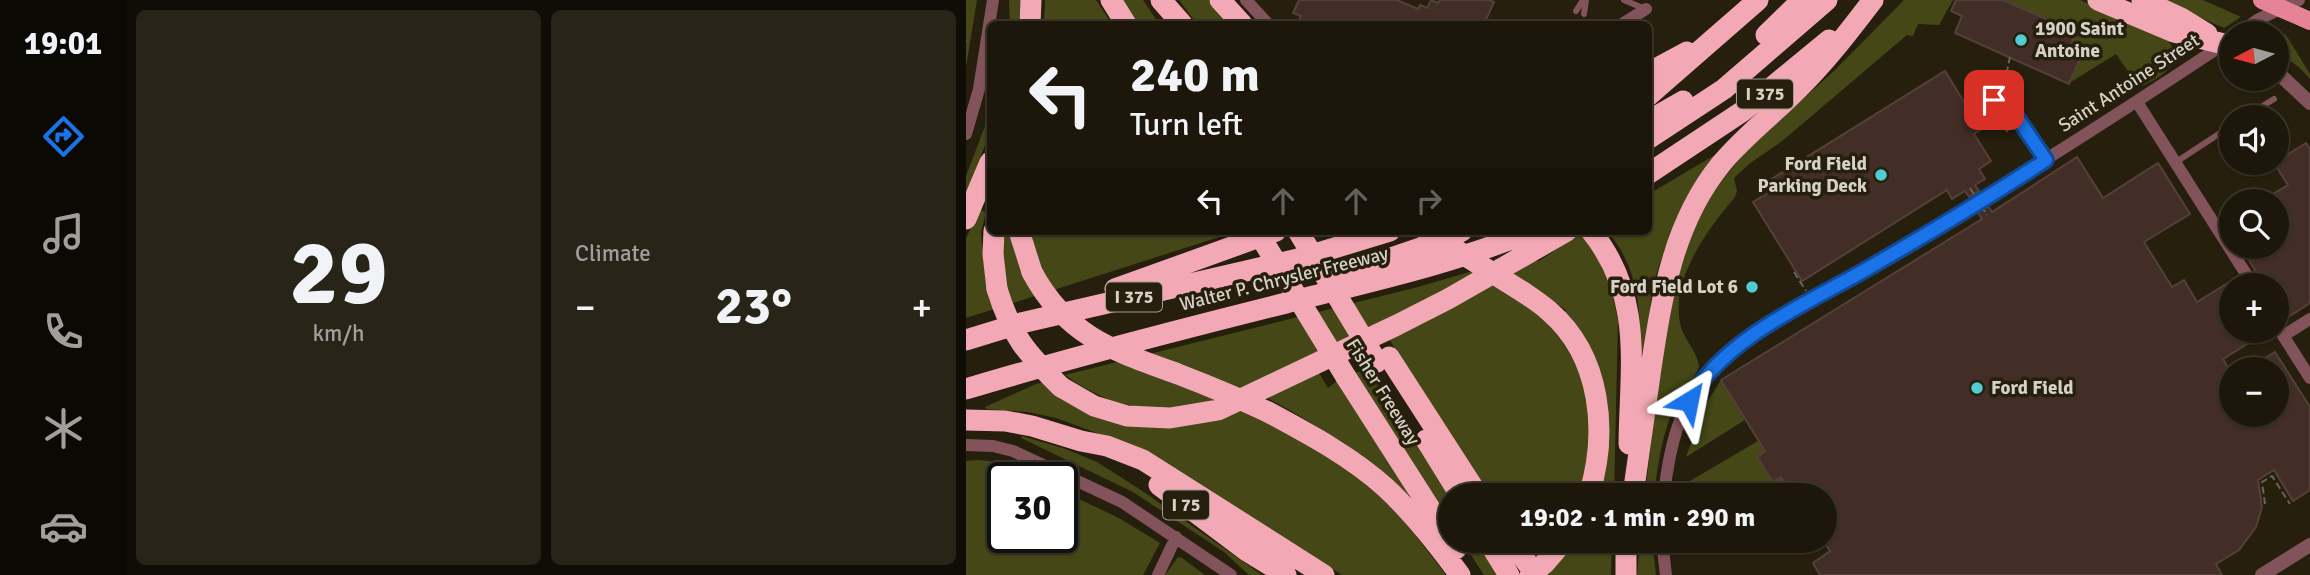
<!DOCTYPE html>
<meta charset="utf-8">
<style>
:root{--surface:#1c170a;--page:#292418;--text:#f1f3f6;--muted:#a09f9c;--line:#3a362b;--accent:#1a73e8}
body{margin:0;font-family:Signika,sans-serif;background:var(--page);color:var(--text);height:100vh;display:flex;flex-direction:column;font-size:26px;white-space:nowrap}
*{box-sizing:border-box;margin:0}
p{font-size:23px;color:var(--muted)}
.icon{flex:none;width:38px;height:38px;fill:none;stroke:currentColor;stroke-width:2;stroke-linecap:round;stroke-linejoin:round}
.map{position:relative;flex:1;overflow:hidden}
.details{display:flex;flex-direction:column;gap:10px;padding:10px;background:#0f0d06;width:840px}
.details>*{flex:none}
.hud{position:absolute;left:21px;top:21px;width:665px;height:214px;border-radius:10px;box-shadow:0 2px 5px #0004,0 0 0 2px var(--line);background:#1c170a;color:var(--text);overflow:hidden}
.needle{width:46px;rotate:264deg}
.buttons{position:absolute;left:1253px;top:21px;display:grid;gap:14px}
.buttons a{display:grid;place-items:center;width:70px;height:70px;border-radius:50%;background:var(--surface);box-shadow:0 2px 5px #0004,0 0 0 2px var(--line);font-size:35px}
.speed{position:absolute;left:21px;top:462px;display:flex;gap:14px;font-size:35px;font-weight:700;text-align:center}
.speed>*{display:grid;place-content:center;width:91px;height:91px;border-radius:50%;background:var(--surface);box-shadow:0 2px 5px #0004,0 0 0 2px var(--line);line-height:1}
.speed .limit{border:4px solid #111;border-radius:10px;background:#fff;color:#111}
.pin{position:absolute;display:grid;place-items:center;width:60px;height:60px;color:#fff;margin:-30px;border-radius:14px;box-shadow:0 4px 10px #0006}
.me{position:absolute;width:77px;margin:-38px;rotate:35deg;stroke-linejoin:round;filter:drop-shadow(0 0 5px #0008)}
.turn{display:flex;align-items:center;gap:24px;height:147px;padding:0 28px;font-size:32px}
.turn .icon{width:91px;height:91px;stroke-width:2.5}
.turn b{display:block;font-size:49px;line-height:60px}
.lanes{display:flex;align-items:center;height:66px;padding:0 28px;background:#0003;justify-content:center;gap:35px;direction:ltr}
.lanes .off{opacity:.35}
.big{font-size:52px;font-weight:700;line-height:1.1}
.details .card{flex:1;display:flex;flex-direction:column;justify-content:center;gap:10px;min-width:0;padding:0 24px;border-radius:10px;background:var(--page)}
.details .dial{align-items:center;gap:0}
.dial b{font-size:91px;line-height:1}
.heat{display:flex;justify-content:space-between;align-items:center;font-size:38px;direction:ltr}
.details .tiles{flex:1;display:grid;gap:10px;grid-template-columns:repeat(2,1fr)}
.trip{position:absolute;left:472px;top:483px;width:399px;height:70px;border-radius:35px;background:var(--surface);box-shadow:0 2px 5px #0004,0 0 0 2px var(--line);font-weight:700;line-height:70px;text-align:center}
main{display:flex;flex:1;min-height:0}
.tabs{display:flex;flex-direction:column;width:126px;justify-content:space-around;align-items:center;background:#0b0904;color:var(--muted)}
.tabs .icon{width:49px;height:49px}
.tabs .current{color:var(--accent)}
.tabs b{font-size:32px;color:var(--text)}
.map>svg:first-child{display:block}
</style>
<main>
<nav class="tabs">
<b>19:01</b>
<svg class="icon current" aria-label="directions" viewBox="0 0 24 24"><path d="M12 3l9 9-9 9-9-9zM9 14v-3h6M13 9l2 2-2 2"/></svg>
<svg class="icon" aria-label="music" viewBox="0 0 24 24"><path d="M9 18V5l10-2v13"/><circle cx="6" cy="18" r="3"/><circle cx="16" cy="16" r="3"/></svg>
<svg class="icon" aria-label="phone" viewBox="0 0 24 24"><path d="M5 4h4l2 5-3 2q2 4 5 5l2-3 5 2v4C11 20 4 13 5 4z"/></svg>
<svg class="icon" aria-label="climate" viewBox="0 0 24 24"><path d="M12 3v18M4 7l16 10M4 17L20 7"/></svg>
<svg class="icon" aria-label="car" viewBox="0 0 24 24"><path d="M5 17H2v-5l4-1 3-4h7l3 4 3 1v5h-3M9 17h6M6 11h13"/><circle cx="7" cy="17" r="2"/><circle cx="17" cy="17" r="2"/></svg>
</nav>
<section class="details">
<div class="tiles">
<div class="card dial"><b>29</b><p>km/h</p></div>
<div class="card"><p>Climate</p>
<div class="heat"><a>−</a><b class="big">23°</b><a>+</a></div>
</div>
</div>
</section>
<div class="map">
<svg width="1344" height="575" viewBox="0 0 1344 575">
<rect width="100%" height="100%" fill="#261f0d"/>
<!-- green -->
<path fill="#454816" d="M0 0H11L0 67Z
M43 0H55L53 24H44Z
M79 0H130L146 24H78Z
M157 0H177L193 24H172Z
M213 0H243L265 24H231Z
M938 0H987L973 25 952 24 947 36 941 35 815 142 783 164 768 178 771 191 769 197C742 229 705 278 714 323 717 339 731 350 733 367 728 380 716 391 710 404 696 432 692 464 688 495H679L692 382 712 267 733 217 750 187 785 146 868 71Z
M1039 0H1114L1201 39 1209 51C1208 71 1193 77 1177 86L1170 83 1150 54 1105 82 1117 52 1105 47 1110 32Z
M1194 0H1237L1275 17 1258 28Z
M1302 27 1320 35 1344 74V79L1334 68 1311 51V33H1292Z
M24 113V132L0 195V176Z
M747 156 749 159C721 204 696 241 686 294 682 313 680 371 673 383 675 330 679 274 641 231H682L683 194Z
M14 210 20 212 15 233 20 282 36 231 269 232 0 318V238Z
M615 233 627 248 643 279 652 320 648 495H633L642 444 597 316 600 310 545 273 567 261H573Z
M507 271 514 274 257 400C194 414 154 414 99 375L452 287Z
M525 282C536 287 549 292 558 300 600 335 629 387 626 442 625 459 617 479 613 495H524L423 339Z
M403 367 485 499V524L387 374Z
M353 373 362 388 371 381 444 493 440 496C395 454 356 427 301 398Z
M755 380 779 420 720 457 738 407Z
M79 382 129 414 277 408 382 468 428 508 480 575H376L177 450 90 418 62 412 20 409 19 407 70 384Z
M56 436 100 449 131 462 175 490 296 575H283L258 552 167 492 55 438Z
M792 441 799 451 791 457 806 482 815 477 827 495H803L794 490 743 489 729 495H712V488Z
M12 460 30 462 69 478H37V537H96V491L151 517 194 543 177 575H0V461Z
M496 541H510L531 575H518Z
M554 541H586L570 559Z
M609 541H646L645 575H581L580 573Z
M674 541H686L690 575H671Z
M212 557 216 558 239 575H199Z"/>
<!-- building -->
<path fill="#422e27" stroke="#554039" stroke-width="2" d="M333 0H431L452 9 454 5 461 8 465 0 472 3 474 0H523L528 2 518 24H331L335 16 327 13Z
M990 0H1037L1110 32 1104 46 1117 52 1103 84 989 33 996 16 985 11Z
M979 71 1003 110 1002 117 1009 119 1016 129 1008 134 1025 161 1013 169 1019 179 1009 185 1013 191 1003 197 999 191 986 199 981 190 836 281 787 202 810 188 804 180Z
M1340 143 1344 149V303L1319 319 1311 306V285H1298L1275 247H1311V201H1295L1322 185 1308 163Z
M1111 157 1137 198 1192 163 1224 214 1178 242 1206 287 1218 280 1231 302 1265 281V331H1302L1257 359 1265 373V415H1311V369H1281L1309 352 1344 407V490L1327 501 1308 470 1292 480 1296 507 1290 527 1273 550 1250 564 1256 575H854L847 563 864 551 859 544V495H827L815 477 807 482 791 457 799 451 755 380 1016 219 1012 212 1022 206 1026 212Z"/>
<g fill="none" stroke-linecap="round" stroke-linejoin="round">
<!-- path -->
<path stroke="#6a6454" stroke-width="2" stroke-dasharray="7 3.5" stroke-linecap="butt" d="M0 41H1
M1036 94 1044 57
M1040 132 1046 125
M828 272 840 291
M1299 504 1296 482 1306 476 1324 504"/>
<!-- service -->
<path stroke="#83535b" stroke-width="6" d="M658 0 679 9
M610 11 617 0
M618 14 620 0
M1007 114 1028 100 1044 107 1079 159
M1279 117 1308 99
M1210 162 1265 126"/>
<!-- minor -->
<path stroke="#83535b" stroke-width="12" d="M280 0 302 24
M656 24 680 9
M1273 33 1291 20 1333 0
M1171 102 1287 285
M0 134 13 89 27 0
M1311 326 1344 378
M1317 336 1344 319
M0 445 27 446 47 451 156 502 265 575
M698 495C703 449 713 403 746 368 769 343 799 328 828 311 858 294 887 278 916 260 1032 191 1145 119 1258 44
M696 541 700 575
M192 575 210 537"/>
<!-- tertiary -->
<path stroke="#83535b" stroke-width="14" d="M1311 72 1344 103
M1296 575 1344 545"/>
<!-- primary -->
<path stroke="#e78396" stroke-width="18" d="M1296 0 1344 21"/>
<!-- motorway -->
<path stroke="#f3a9b5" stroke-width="21" d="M145 0 160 24
M195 0 216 24
M254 0 276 24
M1132 0 1208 32 1258 44
M1176 0 1215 18 1241 34
M64 24 65 0
M800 35 836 0
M682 73 721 52
M682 96 792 0
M682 121 717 101
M682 139 758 89 861 0
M682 174 777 111 863 40
M0 219 24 162
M28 231 27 254 31 289
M53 231 66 272
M625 231C678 297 664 365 663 444
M369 277 475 241 496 231
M149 289 310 231
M557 292C566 298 575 304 583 311 636 357 642 433 623 495
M0 340 55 323 332 259 424 231
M423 357 512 495
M380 377 490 549
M95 387 128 406 161 416 204 418 252 410 431 325 482 299 601 231
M0 389C106 357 212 330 320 303 402 282 487 264 565 231
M302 412C343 434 386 457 420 488 448 514 472 545 494 575
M0 420 39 421 66 426 115 441 141 446 177 460 358 575
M460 440 494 495
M193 485 281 551 320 575
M667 495C673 453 679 411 685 368 696 296 707 223 755 164 779 135 809 113 835 86 862 59 884 30 907 0
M522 541 543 575
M544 541 562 564
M564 575 579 563 598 541
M660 575V541"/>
<!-- path-bridge -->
<path stroke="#6a6454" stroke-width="2" stroke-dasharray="7 3.5" stroke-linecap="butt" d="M1004 188 1021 215"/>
<!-- motorway-bridge -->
<path stroke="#f3a9b5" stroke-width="21" d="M291 231 380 377
M332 231 411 362
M460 231 557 292
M66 272C100 336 148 351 212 374 243 386 272 398 302 412
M31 289C45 335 60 353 95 387
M562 564 571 575"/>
</g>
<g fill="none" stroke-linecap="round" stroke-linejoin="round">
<defs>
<path id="route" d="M723 401C758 337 845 302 906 266 965 232 1023 197 1080 160L1044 107 1028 100"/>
</defs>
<!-- route casing -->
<use href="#route" stroke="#114b97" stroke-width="18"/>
<!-- route -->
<use href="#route" stroke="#1a73e8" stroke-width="12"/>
</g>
<!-- markers -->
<g fill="#51ccd2" stroke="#261f0d" stroke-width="2.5">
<circle cx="1055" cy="40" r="7"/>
<circle cx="915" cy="175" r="7"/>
<circle cx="786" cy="287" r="7"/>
<circle cx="1011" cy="388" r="7"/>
</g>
<g text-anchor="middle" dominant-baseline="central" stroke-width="7" stroke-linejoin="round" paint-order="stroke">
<!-- shield labels -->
<g fill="#261f0d" stroke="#a19c8e" stroke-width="2">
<rect x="771" y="79.5" width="56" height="29" rx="5"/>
<rect x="140" y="282.5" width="56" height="29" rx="5"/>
<rect x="197" y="490.5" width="46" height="29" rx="5"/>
</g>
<g font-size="18" font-weight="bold" fill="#d6d1c6">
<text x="799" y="94">I 375</text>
<text x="168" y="297">I 375</text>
<text x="220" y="505">I 75</text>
</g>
<!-- poi labels -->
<g font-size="19" font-weight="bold" fill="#d6d1c6" stroke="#261f0d" text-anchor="start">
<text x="1069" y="29">1900 Saint<tspan x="1069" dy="22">Antoine</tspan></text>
<text x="901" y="164" text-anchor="end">Ford Field<tspan x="901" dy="22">Parking Deck</tspan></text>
<text x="772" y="287" text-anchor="end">Ford Field Lot 6</text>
<text x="1025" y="388">Ford Field</text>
</g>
<!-- street labels -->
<g font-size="19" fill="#d6d1c6" stroke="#261f0d">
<text transform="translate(1163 83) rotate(-33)">Saint Antoine Street</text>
<text transform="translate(318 279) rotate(-14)">Walter P. Chrysler Freeway</text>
<text transform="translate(417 392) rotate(58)">Fisher Freeway</text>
</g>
</g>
</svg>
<div class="buttons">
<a><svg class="needle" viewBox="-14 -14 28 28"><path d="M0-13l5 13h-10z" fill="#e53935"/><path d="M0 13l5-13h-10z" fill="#a09f9c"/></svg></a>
<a><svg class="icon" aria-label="sound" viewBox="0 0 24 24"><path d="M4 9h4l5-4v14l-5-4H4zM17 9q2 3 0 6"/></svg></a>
<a><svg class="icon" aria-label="search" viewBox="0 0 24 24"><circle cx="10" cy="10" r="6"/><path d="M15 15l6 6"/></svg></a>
<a>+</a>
<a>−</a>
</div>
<div class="speed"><div class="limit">30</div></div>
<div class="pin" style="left:1028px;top:100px;background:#d93025"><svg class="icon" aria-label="arrive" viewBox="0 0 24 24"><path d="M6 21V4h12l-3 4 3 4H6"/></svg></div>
<svg class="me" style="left:723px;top:401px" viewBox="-20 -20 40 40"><path d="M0-17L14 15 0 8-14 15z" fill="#1a73e8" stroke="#fff" stroke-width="4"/></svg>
<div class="trip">19:02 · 1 min · 290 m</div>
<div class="hud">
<div class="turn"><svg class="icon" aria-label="left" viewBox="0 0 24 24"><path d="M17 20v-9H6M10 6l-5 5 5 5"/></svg><div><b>240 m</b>Turn left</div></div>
<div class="lanes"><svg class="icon" aria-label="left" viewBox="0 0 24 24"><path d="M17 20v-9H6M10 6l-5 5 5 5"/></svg><svg class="icon off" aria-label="ahead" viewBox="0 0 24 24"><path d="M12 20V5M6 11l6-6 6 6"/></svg><svg class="icon off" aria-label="ahead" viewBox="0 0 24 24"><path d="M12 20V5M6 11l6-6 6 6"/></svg><svg class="icon off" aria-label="right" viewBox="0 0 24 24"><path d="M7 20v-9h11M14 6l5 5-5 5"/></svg></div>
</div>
</div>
</main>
